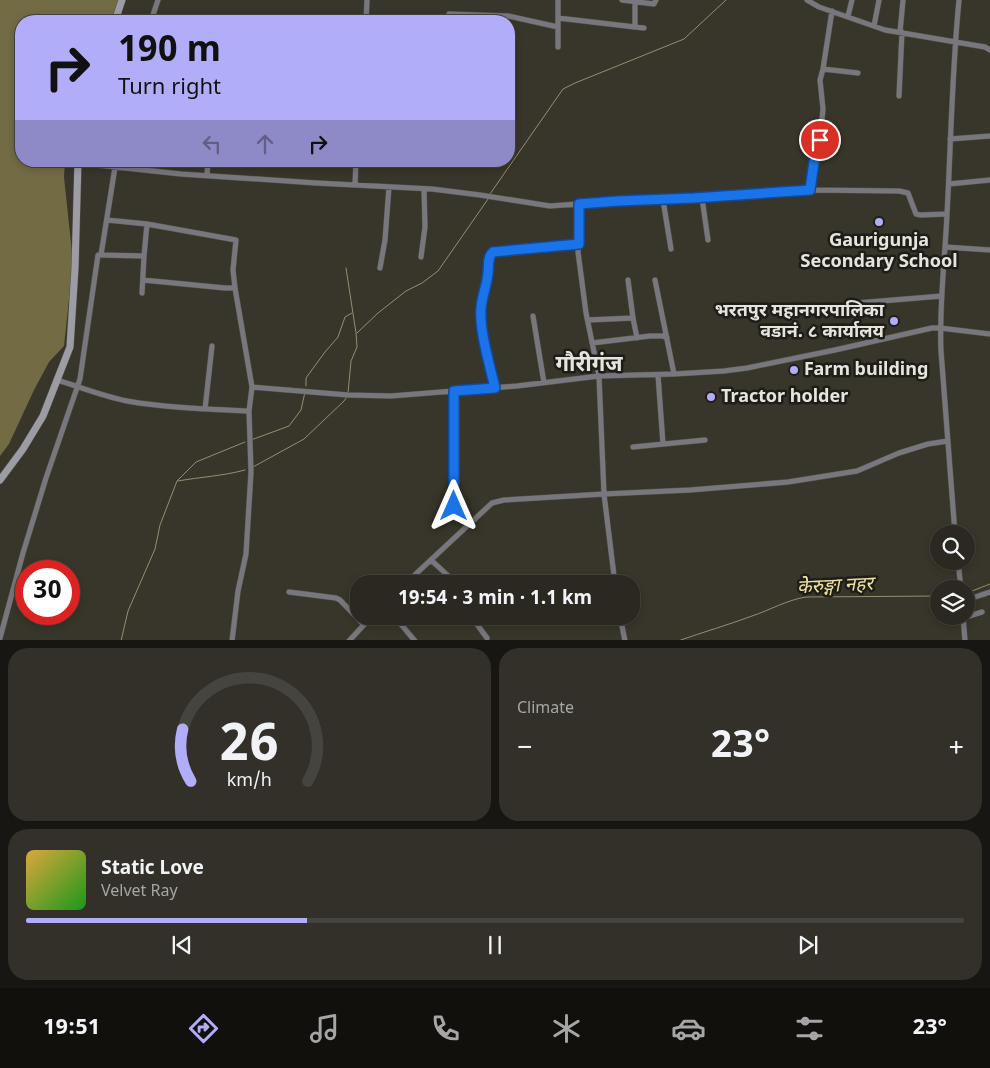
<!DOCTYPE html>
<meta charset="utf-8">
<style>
:root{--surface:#2a2820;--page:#323029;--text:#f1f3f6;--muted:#a5a6a5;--line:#46443e;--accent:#b2adf9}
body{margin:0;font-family:Georgia,"Noto Sans Devanagari",serif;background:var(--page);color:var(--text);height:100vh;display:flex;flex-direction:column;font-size:19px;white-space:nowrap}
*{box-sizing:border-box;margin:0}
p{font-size:16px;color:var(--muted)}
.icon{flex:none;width:28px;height:28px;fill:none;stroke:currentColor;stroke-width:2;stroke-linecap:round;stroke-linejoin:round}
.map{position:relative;height:640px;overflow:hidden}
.side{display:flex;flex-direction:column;gap:8px;padding:8px;background:#171612;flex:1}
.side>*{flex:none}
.guide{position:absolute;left:15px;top:15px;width:500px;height:152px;border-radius:20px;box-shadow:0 2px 8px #0003,0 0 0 1px var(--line);background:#b2adf9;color:#111;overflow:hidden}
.buttons{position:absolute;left:930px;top:525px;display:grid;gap:10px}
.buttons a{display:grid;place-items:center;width:45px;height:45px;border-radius:50%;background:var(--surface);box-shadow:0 2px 8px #0003,0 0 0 1px var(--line);font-size:25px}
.speed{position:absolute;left:15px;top:560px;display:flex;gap:10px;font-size:25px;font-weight:700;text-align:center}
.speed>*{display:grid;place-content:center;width:65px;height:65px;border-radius:50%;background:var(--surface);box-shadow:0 2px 8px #0003,0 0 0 1px var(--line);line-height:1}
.speed .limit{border:8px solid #d22;background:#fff;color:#111}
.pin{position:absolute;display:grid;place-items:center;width:42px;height:42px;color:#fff;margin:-21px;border:2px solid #fff;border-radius:50%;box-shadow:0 1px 5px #0007}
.me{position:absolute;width:55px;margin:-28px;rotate:0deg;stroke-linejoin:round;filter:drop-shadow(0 0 4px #0008)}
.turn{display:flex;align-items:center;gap:18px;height:105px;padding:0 20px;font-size:22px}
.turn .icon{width:65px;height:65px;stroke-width:2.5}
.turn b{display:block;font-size:35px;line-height:42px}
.lanes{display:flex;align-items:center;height:48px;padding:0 20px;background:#0003;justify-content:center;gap:25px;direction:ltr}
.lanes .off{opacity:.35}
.big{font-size:38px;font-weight:700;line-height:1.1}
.side .card{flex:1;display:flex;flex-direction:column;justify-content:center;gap:8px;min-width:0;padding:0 18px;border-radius:20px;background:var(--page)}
.side .dial{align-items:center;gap:0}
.dial svg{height:130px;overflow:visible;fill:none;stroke:var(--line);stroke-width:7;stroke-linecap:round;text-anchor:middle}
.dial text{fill:var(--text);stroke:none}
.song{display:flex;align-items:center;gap:15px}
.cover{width:60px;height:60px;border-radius:8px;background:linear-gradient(135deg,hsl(40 70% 55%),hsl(120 70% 35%))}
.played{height:5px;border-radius:2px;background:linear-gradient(90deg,var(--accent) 30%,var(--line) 30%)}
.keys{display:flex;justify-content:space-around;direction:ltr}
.heat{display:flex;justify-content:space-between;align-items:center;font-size:28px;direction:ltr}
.side .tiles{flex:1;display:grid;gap:8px;grid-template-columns:1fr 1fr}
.card:last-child{grid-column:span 2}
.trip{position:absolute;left:350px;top:575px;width:290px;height:50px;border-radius:20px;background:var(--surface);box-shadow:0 2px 8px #0003,0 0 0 1px var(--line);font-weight:700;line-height:50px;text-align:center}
.menu{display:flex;height:80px;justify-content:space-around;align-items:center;background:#11100d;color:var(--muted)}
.menu .icon{width:35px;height:35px}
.menu .active{color:var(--accent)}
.menu b{font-size:22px;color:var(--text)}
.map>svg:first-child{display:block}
</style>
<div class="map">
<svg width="990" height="641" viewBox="0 0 990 641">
<rect width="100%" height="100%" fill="#38352a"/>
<!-- forest -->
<path fill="#726b44" d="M0 0H120L112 21H21V161H65L64 177 73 262 64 346 49 362 34 390 9 444 0 456Z"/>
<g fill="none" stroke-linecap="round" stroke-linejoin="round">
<!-- stream -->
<path stroke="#948f72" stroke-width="1" d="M490 194 563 89 575 83 684 39 726 0
M346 268 356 333 357 347 351 361 348 393
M357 333 378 313 406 291 422 283 438 271 488 199
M306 386V378L325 352 338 337 345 317 352 313
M251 440 289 426 301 410 305 392
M253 467 304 439 344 401 347 397
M178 481C200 477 223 476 245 470
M967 593 990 584
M121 641 128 611 155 549 160 525 177 481 196 462 245 442
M678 641C703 632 728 625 752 616 770 610 787 600 806 597L939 596"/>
<defs>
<path id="street" d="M622 0 654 4 656 0
M807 0 819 7 885 30 985 47 990 50
M449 14 508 16 558 27
M848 16 852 0
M558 18 635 27V1
M151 21 158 0
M366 21 367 0
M874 26 879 0
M635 27 644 28
M900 32 903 0
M558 47V0
M823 69 858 73
M899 96 902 32
M950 139 990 136
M78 163 181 174 316 183 432 189 480 195 550 206 618 201 753 195 810 190 899 191 908 193 916 214 921 215 947 214
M207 175 208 161
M949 184 990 180
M355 185 356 161
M810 190 814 162 817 155 820 140 823 109 820 80 823 69 832 11
M702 198 708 240
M663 200 671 249
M579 204 578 252 586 313 599 376 604 494 615 584
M107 220 147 224 236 240 233 270 235 288
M945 247 990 250
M101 255 144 256 142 293
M144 256 147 224
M421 257 425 227 424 189
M380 268 385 240 389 187
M143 280 225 288H235L252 387
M628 280 633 318
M655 280 674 374
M857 303 942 296
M533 316 544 383
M588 320 633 318 637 338
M592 343 650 336H663L667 338
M658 375 663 444
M57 380C80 387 103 396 127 401 167 408 208 409 249 411L252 387 348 395 391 396 517 386 599 376 674 374 724 371 747 368 835 350 932 328H940L990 334
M495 388C490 366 479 330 481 308 482 296 487 285 488 273 489 265 487 257 493 252L579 244
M205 409 212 346
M633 447 705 440
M454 506V391
M955 534 941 351C939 305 945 259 947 214 951 142 952 71 959 0
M431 560 457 584
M958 561 961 589
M405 584 492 503 504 500 604 494 690 490 788 482 857 471 899 453 928 444 948 441
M289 592 336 598 340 600 364 625
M966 600 990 592
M394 616 415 641
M620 616 625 641
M963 616 965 641
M963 618 982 612
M0 638 23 553 46 478 80 379 98 255H101L116 161
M487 638 476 623 491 618 506 621 561 620 621 622
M232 641 238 591 246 554 251 472 249 411
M349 641 372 616"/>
<path id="secondary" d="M115 21 122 0
M0 480 23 449 43 416 70 347 75 268 78 161"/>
</defs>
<!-- street casing -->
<use href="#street" stroke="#545147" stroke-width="6"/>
<!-- secondary casing -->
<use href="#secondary" stroke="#545147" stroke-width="8"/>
<!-- street -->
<use href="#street" stroke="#77777d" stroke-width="5"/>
<!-- secondary -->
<use href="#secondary" stroke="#9c9ca5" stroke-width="7"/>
</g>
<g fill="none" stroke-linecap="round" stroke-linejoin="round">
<defs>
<path id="route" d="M454 506V391L495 388C490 366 479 330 481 308 482 296 487 285 488 273 489 265 487 257 493 252L579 244V204L618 201 694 198 810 190 814 162 817 155 820 140"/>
</defs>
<!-- route casing -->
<use href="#route" stroke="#114b97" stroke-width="12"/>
<!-- route -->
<use href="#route" stroke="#1a73e8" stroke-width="9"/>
</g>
<!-- markers -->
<g fill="#b2adf9" stroke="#1e1d18" stroke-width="2">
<circle cx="879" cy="222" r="5"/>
<circle cx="894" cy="321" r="5"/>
<circle cx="794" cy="370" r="5"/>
<circle cx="711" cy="397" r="5"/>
</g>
<g text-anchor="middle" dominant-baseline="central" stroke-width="5" stroke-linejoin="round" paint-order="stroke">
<!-- poi labels -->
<g font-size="18" font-weight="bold" fill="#e5e4dd" stroke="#1e1d18" text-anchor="start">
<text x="879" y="241" text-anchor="middle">Gaurigunja<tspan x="879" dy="21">Secondary School</tspan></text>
<text x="884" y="311" text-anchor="end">भरतपुर महानगरपालिका<tspan x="884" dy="21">वडानं. ८ कार्यालय</tspan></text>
<text x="804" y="370">Farm building</text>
<text x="721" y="397">Tractor holder</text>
</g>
<!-- water labels -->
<g font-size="19" font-style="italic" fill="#ede09d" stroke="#1e1d18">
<text transform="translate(835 587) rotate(-3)">केेरुङ्गा नहर</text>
</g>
<!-- district labels -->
<g font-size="22" font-weight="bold" fill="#e5e4dd" stroke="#1e1d18">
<text x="589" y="365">गौरीगंज</text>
</g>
</g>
</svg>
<div class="buttons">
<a><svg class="icon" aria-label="search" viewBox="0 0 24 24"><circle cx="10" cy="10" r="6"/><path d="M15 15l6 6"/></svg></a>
<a><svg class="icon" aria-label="layers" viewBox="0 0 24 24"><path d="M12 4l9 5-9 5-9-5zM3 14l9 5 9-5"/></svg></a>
</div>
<div class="speed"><div class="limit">30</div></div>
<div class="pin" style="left:820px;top:140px;background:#d93025"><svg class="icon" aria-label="arrive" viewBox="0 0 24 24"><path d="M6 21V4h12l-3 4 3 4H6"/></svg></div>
<svg class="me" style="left:454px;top:506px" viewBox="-20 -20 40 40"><path d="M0-17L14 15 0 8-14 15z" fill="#1a73e8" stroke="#fff" stroke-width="4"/></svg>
<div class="trip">19:54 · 3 min · 1.1 km</div>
<div class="guide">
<div class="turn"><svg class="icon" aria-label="right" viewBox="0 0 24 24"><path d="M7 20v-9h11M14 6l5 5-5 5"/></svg><div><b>190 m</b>Turn right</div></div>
<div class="lanes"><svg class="icon off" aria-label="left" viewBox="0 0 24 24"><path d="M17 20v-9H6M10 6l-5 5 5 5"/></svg><svg class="icon off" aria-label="ahead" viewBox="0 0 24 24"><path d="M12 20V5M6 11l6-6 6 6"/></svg><svg class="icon" aria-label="right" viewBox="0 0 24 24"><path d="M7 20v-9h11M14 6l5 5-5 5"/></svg></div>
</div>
</div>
<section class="side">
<div class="tiles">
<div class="card dial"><svg viewBox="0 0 100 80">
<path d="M14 69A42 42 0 1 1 86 69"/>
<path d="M14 69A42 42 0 0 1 9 37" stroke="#b2adf9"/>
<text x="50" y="56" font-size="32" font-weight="700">26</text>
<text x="50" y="72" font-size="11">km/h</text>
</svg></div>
<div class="card"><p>Climate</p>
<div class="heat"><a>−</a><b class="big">23°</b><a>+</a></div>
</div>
<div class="card">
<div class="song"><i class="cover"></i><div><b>Static Love</b><p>Velvet Ray</p></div></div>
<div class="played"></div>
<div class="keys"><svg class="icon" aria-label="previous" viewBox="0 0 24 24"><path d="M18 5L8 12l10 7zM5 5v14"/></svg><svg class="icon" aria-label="pause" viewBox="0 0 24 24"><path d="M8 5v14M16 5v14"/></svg><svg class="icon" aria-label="next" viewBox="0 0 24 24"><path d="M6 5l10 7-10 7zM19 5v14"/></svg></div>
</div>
</div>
</section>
<nav class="menu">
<b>19:51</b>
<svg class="icon active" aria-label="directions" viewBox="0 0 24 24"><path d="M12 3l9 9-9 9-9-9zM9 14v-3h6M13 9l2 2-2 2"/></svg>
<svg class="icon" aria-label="music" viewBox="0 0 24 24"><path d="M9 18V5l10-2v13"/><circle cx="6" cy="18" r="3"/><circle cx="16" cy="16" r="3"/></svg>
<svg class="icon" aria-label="phone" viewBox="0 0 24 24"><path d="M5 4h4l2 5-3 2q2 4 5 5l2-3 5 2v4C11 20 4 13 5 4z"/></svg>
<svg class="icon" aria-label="climate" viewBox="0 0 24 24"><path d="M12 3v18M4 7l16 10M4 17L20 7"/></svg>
<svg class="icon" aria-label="car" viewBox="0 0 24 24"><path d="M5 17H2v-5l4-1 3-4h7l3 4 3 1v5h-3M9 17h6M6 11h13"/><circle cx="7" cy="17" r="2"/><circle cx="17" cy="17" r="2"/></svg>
<svg class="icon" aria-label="filters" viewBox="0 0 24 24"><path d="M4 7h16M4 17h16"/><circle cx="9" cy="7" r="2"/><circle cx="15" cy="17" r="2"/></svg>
<b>23°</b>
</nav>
